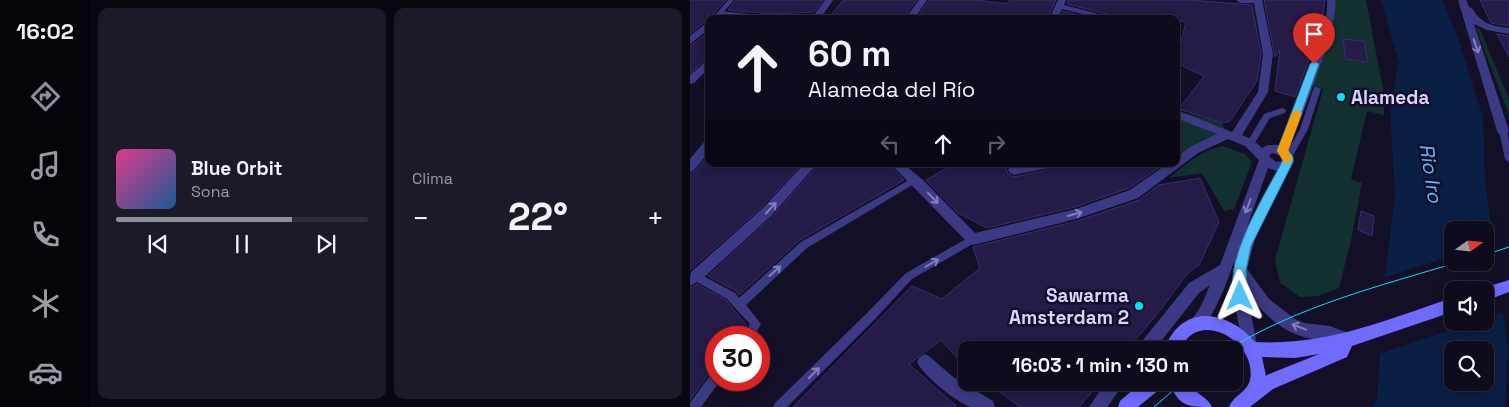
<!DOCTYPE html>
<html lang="es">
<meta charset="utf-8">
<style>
:root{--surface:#0e0b1c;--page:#1c1929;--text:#f1f3f6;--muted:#9b9ba3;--line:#2e2b3b;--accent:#8c9099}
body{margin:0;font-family:"Space Grotesk",sans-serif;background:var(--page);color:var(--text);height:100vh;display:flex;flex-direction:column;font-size:19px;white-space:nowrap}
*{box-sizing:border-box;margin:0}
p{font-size:16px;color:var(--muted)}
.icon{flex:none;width:28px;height:28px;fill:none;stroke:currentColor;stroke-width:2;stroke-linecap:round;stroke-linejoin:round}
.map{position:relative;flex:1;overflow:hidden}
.sheet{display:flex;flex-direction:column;gap:8px;padding:8px;background:#08060f;width:600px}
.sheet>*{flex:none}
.hud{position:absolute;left:15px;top:15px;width:475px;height:152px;border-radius:10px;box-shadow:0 2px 12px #0003,0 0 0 1px var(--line);background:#0e0b1c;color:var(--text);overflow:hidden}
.needle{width:32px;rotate:75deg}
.tools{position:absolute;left:754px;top:221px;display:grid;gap:10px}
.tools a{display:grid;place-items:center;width:50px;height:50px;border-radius:10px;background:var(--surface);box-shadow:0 2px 12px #0003,0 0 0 1px var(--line);font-size:25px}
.speed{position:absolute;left:15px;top:326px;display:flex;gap:10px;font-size:25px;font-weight:700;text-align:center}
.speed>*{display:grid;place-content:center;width:65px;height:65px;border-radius:50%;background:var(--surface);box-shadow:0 2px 12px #0003,0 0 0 1px var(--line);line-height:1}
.speed .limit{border:8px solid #d22;background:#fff;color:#111}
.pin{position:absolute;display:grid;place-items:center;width:42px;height:42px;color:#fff;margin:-51px -21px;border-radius:50% 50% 50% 0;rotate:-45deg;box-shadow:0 0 5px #0007}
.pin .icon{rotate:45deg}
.me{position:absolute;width:55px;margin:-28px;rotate:359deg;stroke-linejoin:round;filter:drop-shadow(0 0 4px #0008)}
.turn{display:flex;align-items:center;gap:18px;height:105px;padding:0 20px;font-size:22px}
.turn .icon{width:65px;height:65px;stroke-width:2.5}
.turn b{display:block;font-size:35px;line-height:42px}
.lanes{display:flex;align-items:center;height:48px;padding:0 20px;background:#0003;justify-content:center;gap:25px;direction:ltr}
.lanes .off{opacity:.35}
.big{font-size:38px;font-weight:700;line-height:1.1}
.sheet .card{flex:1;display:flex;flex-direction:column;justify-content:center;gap:8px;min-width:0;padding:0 18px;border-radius:10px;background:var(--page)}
.song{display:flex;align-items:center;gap:15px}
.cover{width:60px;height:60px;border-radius:8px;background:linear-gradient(135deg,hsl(330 70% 55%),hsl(210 70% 35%))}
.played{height:5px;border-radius:2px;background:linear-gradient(90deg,var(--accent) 70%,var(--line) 70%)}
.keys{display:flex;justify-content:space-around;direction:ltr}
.heat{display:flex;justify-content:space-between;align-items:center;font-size:28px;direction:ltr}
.sheet .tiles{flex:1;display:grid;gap:8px;grid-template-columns:repeat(2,1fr)}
.trip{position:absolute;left:268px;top:341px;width:285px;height:50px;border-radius:10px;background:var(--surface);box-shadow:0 2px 12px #0003,0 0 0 1px var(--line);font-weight:700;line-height:50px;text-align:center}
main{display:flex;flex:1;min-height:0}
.tab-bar{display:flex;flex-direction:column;width:90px;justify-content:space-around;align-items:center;background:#06040b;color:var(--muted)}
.tab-bar .icon{width:35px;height:35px}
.tab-bar .on{color:var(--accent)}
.tab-bar b{font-size:22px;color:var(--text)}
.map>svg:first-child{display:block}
</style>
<main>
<nav class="tab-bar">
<b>16:02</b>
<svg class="icon on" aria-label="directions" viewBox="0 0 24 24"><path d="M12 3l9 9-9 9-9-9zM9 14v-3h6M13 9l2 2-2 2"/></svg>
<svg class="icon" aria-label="music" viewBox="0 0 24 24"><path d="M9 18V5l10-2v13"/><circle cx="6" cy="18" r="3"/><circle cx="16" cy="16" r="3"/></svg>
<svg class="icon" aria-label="phone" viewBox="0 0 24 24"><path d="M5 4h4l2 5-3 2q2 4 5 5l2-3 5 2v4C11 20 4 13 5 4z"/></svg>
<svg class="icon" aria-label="climate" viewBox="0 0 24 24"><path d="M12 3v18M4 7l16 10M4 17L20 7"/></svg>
<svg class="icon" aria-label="car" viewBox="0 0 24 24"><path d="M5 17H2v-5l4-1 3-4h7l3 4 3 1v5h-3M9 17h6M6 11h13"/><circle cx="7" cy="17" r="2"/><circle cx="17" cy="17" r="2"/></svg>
</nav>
<section class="sheet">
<div class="tiles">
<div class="card">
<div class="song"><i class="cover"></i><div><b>Blue Orbit</b><p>Sona</p></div></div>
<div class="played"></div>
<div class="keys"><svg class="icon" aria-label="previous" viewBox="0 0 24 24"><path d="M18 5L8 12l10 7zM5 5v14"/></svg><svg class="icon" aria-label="pause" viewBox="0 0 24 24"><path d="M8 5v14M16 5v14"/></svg><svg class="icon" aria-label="next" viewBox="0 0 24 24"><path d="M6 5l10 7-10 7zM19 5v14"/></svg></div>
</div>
<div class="card"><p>Clima</p>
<div class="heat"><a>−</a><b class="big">22°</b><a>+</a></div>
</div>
</div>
</section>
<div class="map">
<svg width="819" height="407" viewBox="0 0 819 407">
<rect width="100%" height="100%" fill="#130f26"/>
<!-- green -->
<path fill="#12302f" d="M641 0H676L693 89 694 115 677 111 661 179 672 183 662 236 649 288 628 296 610 297 590 283 585 260 633 89 620 85Z
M786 28 790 29 819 99V115Z
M487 111 532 123 536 135 492 152 486 140Z
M533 146 555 154 562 162 544 209 534 211 512 173 479 178C496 164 511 150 533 146Z"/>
<!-- water -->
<path fill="#0a1f44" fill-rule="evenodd" d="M691 0H752L768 38 793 118 795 180 818 349 815 407H682L687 401 695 275 705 198 700 106 709 63ZM762 230H795V262H762ZM762 290H795V322H762ZM762 350H795V382H762Z"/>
<!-- pier -->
<path fill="#130f26" d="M806 243 815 311 795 318V290H762V322L781 323 687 355 693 278 762 256V262H795V247Z"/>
<!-- building -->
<path fill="#241b47" stroke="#3b2d73" d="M0 0H36L24 13H19L18 19 0 34Z
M46 0H133L124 12 81 14 38 10Z
M153 0H227L213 19H138Z
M239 0H287L317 4 320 0H366L357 19H226Z
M378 0H500L562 5 571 54 567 81 540 121 532 123 489 109 514 76 486 63 496 22 486 19H416L419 16 417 14 377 4Z
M574 0H635L631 28 605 97 585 91 590 49 585 57Z
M790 0H819V26L801 23Z
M373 11 404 19H370Z
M19 32V57L0 73V46Z
M807 34 819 36V57Z
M653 39 674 41 678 62 656 59Z
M19 155V164H112L72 207 0 270V174L5 171Z
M129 164H176L203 168 214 180 110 240 49 295 46 291 18 276 82 217Z
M256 164H325L320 165 316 169 318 174 324 177 353 171 361 164H474L439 188 385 207 297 228 268 213 236 180 256 168Z
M510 178 529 222 509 265 497 274 471 309 437 350H276V368L251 340 219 364 267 407H103L222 286 252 299 290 268 283 247 387 221 449 200 469 185Z
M671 211 684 216 682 236 668 230Z
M7 284 36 300 57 326 49 338H26V370L20 372 0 400V288Z
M296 382H410L389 407H330Z"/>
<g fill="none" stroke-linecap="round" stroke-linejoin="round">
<!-- lane -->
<path fill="#3d3a85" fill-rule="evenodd" d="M38 0H44L31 15H27V13Z
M624 87H627L631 89 618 129 601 159H595L594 157 610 129Z
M592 108 595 109 596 111 595 113 580 118 563 146H557L556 144 574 114Z
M813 128 817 131 819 141V162L815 159 809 131Z
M226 176 229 177 230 179 229 181 117 248 56 305 71 324 63 338H51L60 324 37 299 7 282 0 286V275L6 272 45 293 49 298 111 242Z
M283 235 286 236 288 239 286 242 222 279 184 320 97 407H83L85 403 176 314 216 273Z
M26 372V380L30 381 11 407H0V403L22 373Z"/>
<!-- street -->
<path fill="#3d3a85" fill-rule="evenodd" d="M135 0H143L130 19H121Z
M229 0H237L224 19H215Z
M368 0H376L374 5 417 16 413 19 372 9 368 19H359Z
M546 0H572L583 54 578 92 552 135 563 140 572 148 578 145H589C600 118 641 23 637 0H645C650 23 609 122 599 150L604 160 566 235 557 269 579 299 605 319 614 323 640 326 661 334 664 339 661 344 656 346C641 341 629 341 614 337 590 331 571 311 557 292L567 345 564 350 559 353 554 350 543 296 544 262C538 279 523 324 506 331L501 329 499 324 511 306 520 285 509 293 464 350H446L449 345 499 283 530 265 569 160 555 146 538 139 508 153 448 198 386 219 283 245 278 243 202 165 214 164 234 181 285 233 386 209 440 190 477 164H486V157L500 147 527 134 486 118V110L542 132 568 92 573 54 564 3H550ZM582 153 589 155 592 161 586 162 579 156ZM578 168 587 171 557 227Z
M768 0H776L779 7 782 8C791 24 802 26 819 28V34L797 30 784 24 819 131 817 134H809L807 131Z
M29 11 81 16 85 19 31 17 29 19H20Z
M19 21V29L0 44V36Z
M19 59V68L4 83 0 84V75Z
M19 140V152L4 170 0 172V159L15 141Z
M114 164H127L81 216 11 280 6 282 1 280V272L73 208Z
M332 164H359L353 169 324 175 320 173 318 170 320 167Z
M235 354 240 357 263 377 303 401 305 407C298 407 288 407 281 407 267 403 233 375 227 362L230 357Z
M416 382H435L417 407H399Z"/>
<!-- secondary -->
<path fill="#6f6bff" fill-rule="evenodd" d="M819 280V292L795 301V290L790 289Z
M762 298V312L662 346 657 357 583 389 560 407H539C543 396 557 392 560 380 568 341 507 307 490 350H474C491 303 537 309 565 342 636 346 696 320 762 298ZM629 354 577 375 576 376 572 357 605 358Z
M452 382H473L471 388 448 407H428L430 401Z
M479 382H497C504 393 518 397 522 407 498 407 489 407 479 382Z"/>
<!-- tram -->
<path stroke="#00e5ff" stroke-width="1" d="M795 255 819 247
M537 350C609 306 689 286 769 262
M464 407 493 382"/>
</g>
<!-- one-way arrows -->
<defs><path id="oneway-shaft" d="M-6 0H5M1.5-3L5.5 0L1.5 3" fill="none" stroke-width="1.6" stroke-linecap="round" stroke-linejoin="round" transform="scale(1.25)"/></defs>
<g stroke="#837fbc">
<use href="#oneway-shaft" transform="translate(786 46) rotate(71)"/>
<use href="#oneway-shaft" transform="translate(243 198) rotate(46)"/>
<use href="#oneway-shaft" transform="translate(558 206) rotate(111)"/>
<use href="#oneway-shaft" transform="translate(81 208) rotate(-47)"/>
<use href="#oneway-shaft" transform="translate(385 214) rotate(-16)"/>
<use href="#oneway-shaft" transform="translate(242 263) rotate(-30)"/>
<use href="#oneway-shaft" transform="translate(85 271) rotate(-42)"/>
<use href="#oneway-shaft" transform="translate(609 327) rotate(-159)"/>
<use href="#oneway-shaft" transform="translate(124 373) rotate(-45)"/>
</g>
<!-- route -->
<path fill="#4fc3f7" stroke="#337fa1" d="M624 61 629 64 598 150 603 157V162L561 246 556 270 557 296 555 301 550 302 546 301C530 265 575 195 592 162L593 158 587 151 620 64Z"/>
<!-- slow -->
<path fill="#f59e0b" d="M607 110 612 113 598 151 603 159 598 163 594 162 587 151 602 113Z"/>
<!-- markers -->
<g fill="#00e5ff" stroke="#130f26" stroke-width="2">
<circle cx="651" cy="97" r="5"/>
<circle cx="449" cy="306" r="5"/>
</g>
<g text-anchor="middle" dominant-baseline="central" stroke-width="5" stroke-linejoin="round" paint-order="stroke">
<!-- poi labels -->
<g font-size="19" font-weight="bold" fill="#d9d4ff" stroke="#130f26" text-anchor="start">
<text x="661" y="97">Alameda</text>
<text x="439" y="295" text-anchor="end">Sawarma<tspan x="439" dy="22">Amsterdam 2</tspan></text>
</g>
<!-- water labels -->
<g font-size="20" font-style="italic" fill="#62b6ff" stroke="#130f26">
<text transform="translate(741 173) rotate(81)">Rio Iro</text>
</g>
</g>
</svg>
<div class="tools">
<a><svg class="needle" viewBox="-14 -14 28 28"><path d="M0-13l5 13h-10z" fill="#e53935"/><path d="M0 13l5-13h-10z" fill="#9b9ba3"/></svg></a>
<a><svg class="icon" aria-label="sound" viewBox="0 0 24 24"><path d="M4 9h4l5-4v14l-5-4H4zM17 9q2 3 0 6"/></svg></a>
<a><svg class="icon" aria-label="search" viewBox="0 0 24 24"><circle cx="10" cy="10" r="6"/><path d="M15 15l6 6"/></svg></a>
</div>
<div class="speed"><div class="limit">30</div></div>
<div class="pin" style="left:624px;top:64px;background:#d93025"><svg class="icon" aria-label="arrive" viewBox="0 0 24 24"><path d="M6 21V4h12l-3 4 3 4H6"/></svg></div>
<svg class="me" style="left:550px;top:296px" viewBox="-20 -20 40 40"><path d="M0-17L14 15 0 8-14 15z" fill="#4fc3f7" stroke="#fff" stroke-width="4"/></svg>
<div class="trip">16:03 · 1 min · 130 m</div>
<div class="hud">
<div class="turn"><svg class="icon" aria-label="ahead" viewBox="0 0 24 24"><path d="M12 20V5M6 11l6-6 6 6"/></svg><div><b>60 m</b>Alameda del Río</div></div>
<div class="lanes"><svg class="icon off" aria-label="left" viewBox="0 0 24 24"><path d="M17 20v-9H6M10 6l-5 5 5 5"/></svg><svg class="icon" aria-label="ahead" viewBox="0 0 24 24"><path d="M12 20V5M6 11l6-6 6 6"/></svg><svg class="icon off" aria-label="right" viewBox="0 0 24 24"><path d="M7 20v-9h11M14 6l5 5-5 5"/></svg></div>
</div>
</div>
</main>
